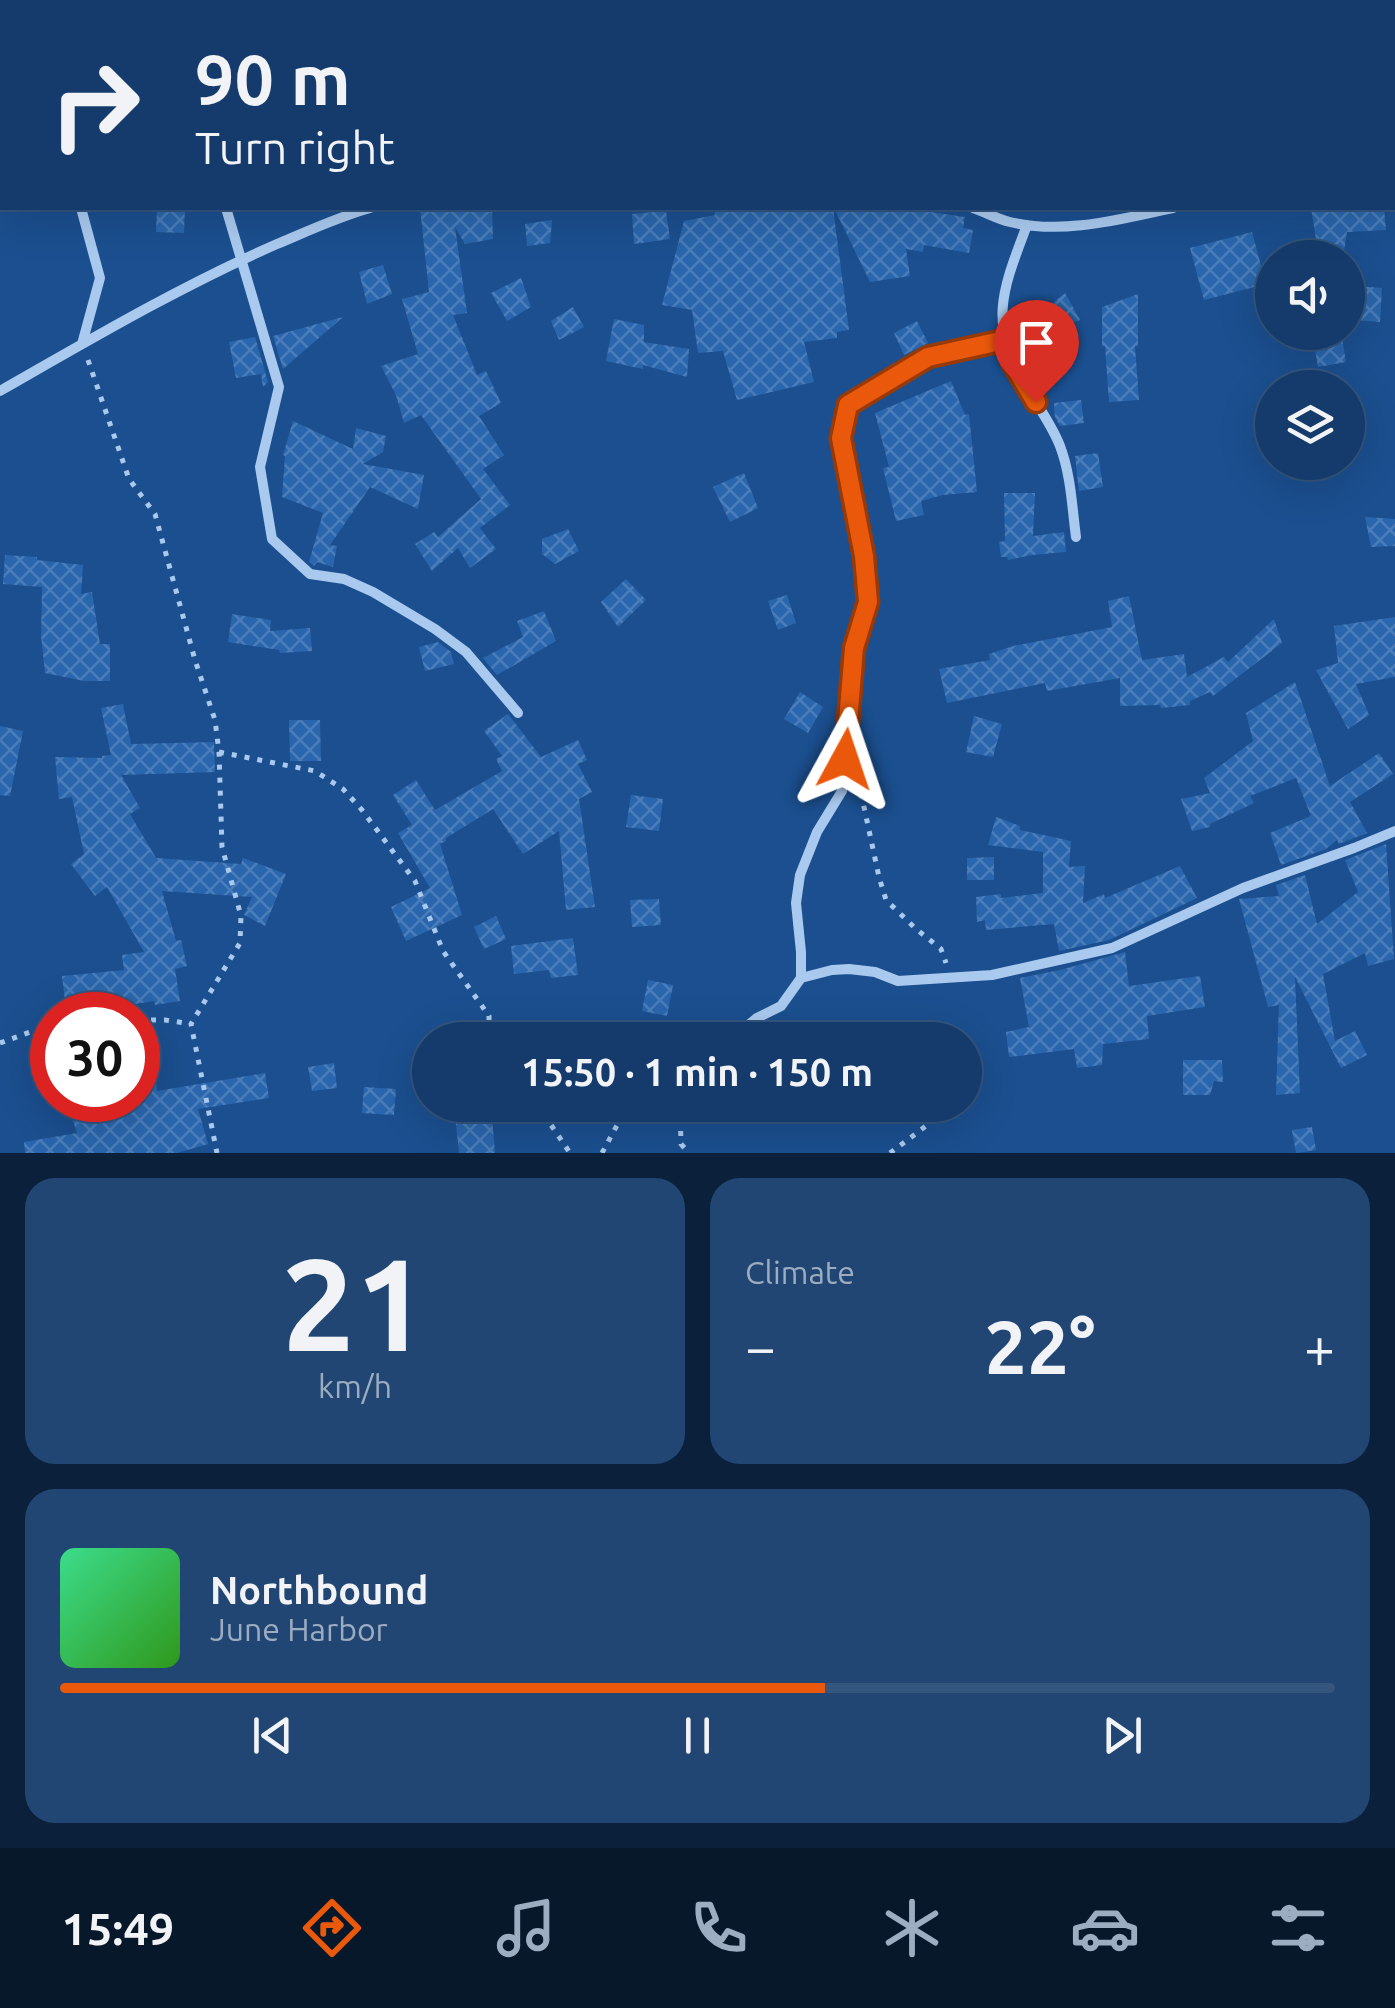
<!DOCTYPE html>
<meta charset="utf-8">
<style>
:root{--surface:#143b6b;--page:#214673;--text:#f1f3f6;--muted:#9dadc1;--line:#33557e;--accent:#ea580c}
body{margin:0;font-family:Ubuntu,sans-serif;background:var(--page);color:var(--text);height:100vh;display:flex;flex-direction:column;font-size:38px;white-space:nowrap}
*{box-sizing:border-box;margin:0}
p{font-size:32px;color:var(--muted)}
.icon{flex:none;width:55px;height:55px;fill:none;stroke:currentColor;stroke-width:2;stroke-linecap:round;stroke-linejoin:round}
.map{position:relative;height:1153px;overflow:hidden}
.sheet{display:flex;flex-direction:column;gap:25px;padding:25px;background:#0b203b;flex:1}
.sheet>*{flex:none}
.banner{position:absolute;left:0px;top:0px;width:1395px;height:210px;box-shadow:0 10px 40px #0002,0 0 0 2px var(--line);background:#143b6b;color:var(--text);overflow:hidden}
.buttons{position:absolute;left:1255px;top:240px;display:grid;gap:20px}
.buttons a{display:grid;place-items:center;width:110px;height:110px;border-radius:50%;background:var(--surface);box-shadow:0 10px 40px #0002,0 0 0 2px var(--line);font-size:50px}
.speed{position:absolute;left:30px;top:992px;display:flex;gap:20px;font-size:50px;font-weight:700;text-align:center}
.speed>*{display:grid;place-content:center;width:130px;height:130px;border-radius:50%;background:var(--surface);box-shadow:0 10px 40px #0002,0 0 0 2px var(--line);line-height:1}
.speed .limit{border:15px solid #d22;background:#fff;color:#111}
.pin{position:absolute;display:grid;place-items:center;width:85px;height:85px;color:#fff;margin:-102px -42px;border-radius:50% 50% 50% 0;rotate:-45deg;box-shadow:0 0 10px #0007}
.pin .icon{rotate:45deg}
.me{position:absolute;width:110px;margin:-55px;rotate:5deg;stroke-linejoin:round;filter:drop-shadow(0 0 8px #0008)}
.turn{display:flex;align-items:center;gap:35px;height:210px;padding:0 30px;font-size:45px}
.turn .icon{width:130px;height:130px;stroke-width:2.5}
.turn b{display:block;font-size:70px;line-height:85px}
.big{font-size:75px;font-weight:700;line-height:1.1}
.sheet .widget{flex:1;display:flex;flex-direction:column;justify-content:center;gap:15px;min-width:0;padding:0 35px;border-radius:30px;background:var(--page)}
.sheet .dial{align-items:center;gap:0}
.dial b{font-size:130px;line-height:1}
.song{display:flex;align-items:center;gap:30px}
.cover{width:120px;height:120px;border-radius:15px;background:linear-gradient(135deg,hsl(150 70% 55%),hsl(110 70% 35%))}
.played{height:10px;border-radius:5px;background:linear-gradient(90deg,var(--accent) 60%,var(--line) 60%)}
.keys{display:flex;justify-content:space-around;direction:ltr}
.heat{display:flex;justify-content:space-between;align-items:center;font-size:55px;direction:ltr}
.sheet .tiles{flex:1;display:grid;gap:25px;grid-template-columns:1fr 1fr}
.widget:last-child{grid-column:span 2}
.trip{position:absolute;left:412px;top:1022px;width:570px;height:100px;border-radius:50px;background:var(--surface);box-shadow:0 10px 40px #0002,0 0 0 2px var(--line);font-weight:700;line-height:100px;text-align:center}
.tab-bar{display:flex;height:160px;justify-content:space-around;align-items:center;background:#08182b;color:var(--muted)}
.tab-bar .icon{width:70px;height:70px}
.tab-bar .active{color:var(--accent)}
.tab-bar b{font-size:45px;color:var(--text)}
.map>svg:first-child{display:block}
</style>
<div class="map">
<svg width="1395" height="1153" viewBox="0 0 1395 1153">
<defs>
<pattern id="building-cross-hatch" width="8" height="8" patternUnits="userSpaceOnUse" patternTransform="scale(2.5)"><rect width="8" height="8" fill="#2a66ad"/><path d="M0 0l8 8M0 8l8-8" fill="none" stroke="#4a7db9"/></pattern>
</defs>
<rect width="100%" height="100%" fill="#1b4f8f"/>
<!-- building -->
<path fill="url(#building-cross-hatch)" d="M157 208H185L184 233 156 232Z
M420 208H492L493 239 465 244 455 227 467 313 453 315 477 375 486 371 501 403 479 416 504 455 483 469 510 505 480 528 496 549 470 568 458 548 432 571 415 544 434 532 438 537 481 499 421 415 404 423 396 395 381 366 418 354 402 299 429 292Z
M714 208H833L849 330 837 332V338L804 342 814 382 737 400 723 351 698 353 692 310 662 305 684 221 715 215Z
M834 208H904L965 217 963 228 973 230 969 253 924 245 923 252 906 249 910 276 870 282Z
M1311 208H1384L1386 230 1347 232 1343 258H1319Z
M666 211 670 239 634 244 632 214Z
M552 220 550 243 527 246 525 224Z
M1252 232 1266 284 1204 300 1190 248Z
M383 265 392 294 367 304 359 272Z
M521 278 531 307 507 321 491 293Z
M1356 286 1382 288 1380 322 1354 320Z
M1065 293 1080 320 1055 330 1044 310Z
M1138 294V346H1135L1139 400 1109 402 1105 346H1102V307Z
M573 307 584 327 559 340 551 321Z
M343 317 283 369 273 336Z
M614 319 644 325V342L689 349 687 377 643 365V369L606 361Z
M917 321 928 343 904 355 894 333Z
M1044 330 1053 358 1028 365 1020 337Z
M1312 332H1341L1346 362 1318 367Z
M255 337 268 382 263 387 261 374 236 378 229 342Z
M951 381 965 415 969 414 977 492 943 495 921 501 924 515 896 521 883 468 889 467 875 413Z
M1081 400 1084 423 1060 426 1055 417 1054 403Z
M293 421 353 449 356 428 386 436 383 452 363 464 424 475 418 509 370 487 330 545 337 546 333 567 317 562 314 566 309 562 323 513 282 497 285 456 283 455Z
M1098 453 1103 487 1079 491 1075 456Z
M744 473 758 508 730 522 713 487Z
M1004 493H1035L1033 536 1064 532 1066 552 1032 555 1008 560 1007 557H1001L999 542 1005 541Z
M1365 517 1395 519V546L1371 547Z
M568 529 579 551 555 564 542 554V539Z
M5 555 37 557V560L83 565 81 594 92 592 100 644H110V681H84L45 673 41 635 42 587 3 584Z
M626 579 646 600 618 627 601 602Z
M787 595 796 623 778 630 768 601Z
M1129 596 1142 660 1184 654 1187 677 1224 657 1228 662 1274 619 1282 643 1213 696 1210 692 1190 701V705L1161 708 1160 705 1120 706V678L1047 691 1045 683 947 703 939 669 990 660 989 654 1013 646 1112 627 1108 601Z
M544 611 556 641 497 675 483 658 523 637 517 621Z
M232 614 271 620 270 631 310 628 312 651 280 653 279 650 228 642Z
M1395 617V677L1356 684 1369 715 1348 729 1316 670 1338 663 1334 626Z
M438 642 451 652 454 664 425 671 419 647Z
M1295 682 1330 786 1379 753 1393 774 1350 802 1367 833 1339 844 1337 840 1326 849 1281 865 1270 833 1311 816 1296 778 1250 796 1254 803 1210 824V827L1192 831 1181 799 1210 793 1204 778 1253 741 1246 713Z
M800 692 823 707 808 733 784 719Z
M123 704 131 744 214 742 215 772 121 775 140 808 130 814 156 858 241 864 243 858 286 874 265 926 244 915 252 897 162 891 176 941 181 940 187 966 175 969 180 1001 155 1005 154 1001 117 1007V1005L66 1010 62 976 124 970 122 955 144 952 107 887 95 896 71 864 84 854 72 797 59 799 55 757 102 758V756L111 755 101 708Z
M508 714 541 757 578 740 587 760 578 764 592 792 579 799 595 907 566 910 559 831 523 854 493 809 446 838V841L440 844 462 915 406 941 391 907 430 888 398 833 412 825 393 795 416 780 435 810 502 771 496 759 502 756 484 731Z
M974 716 1002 724 993 757 966 752Z
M289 720H320L321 761H290Z
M0 726 23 731 10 796 0 795Z
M631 795 663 799 659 831 626 827Z
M996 817 1020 826V830L1071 841 1069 867 1085 866 1083 903 1104 894 1105 898 1180 866 1197 898 1109 940 1059 951 1054 924 986 930 985 920 977 922 976 897 1001 894V898L1043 893V852L988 845Z
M1386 844 1394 959 1368 966 1365 953 1323 974 1335 1041 1355 1031 1367 1055 1341 1068 1295 977 1300 1093 1276 1095 1279 1005 1268 1007 1239 899 1279 896 1276 885 1305 875 1317 924 1358 892 1345 860Z
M994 857V880H967V858Z
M659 899 661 925 632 927 630 900Z
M496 916 506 939 484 949 474 927Z
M573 938 578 975 551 978 549 970 514 974 511 946Z
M1125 952 1129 986 1200 976 1205 1007 1147 1016 1149 1039 1103 1044 1102 1065 1077 1068 1074 1049 1009 1057 1006 1032 1029 1027 1020 978 1060 970Z
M648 980 673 985 667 1016 642 1011Z
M1183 1060H1222L1223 1082 1214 1081 1210 1095H1183Z
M334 1063 337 1088 312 1091 308 1067Z
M265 1073 269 1098 198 1109 208 1144 177 1153H25L24 1142 77 1133 66 1100H138V1086L156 1083 157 1091Z
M364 1087 396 1089 394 1115 362 1113Z
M454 1105H491L495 1153H459Z
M1312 1127 1316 1150 1296 1153 1292 1130Z"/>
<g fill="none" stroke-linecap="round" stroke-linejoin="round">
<!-- path -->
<path stroke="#a9c9ee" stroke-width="5" stroke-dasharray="5 8" stroke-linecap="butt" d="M463 0V2
M917 0 918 2
M88 360 129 479 155 514 195 660 215 720 219 752 222 847 241 916 240 943 191 1024 217 1153
M219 752 315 771 343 789 362 810 415 881 443 951 489 1016V1030L495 1040
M861 793 879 877 886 900 915 928 941 949 946 963
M78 1015 100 1012 109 1015
M138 1020H165L191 1024
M0 1043 52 1024
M535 1105 545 1116 570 1153
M680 1105 681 1144 689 1153
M602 1153 628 1105
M890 1153 926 1126"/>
<!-- street -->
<path stroke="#a9c9ee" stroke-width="10" d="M21 0 22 2
M310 0V2
M543 0 544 2
M605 0V2
M120 2V0
M1392 155 1395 154
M81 208 100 278 82 344
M226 208 279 387 260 467 272 539 310 574 344 579 373 592 435 629 466 652 518 713
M973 208C985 212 997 219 1010 222 1064 235 1120 219 1173 208
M1027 225C1003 289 987 323 1026 386 1037 405 1052 425 1060 446 1071 475 1072 507 1076 537
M0 391C91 339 181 286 277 244 308 231 338 217 370 208
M801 978V952L796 903 800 875 817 832 842 791 854 647 868 603 864 555 841 438 848 405 929 357 1005 340
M730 1040 757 1018 781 1006 801 978 832 970 849 969 875 972 898 981 992 975 1112 948 1243 888 1354 848 1395 831"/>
</g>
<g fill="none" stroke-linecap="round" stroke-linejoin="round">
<defs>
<path id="route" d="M845 759 854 648 868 602 864 556 841 438 848 405 928 357 1005 340 1012 362 1036 402"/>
</defs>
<!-- route casing -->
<use href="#route" stroke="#983908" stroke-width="25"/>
<!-- route -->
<use href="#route" stroke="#ea580c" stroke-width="18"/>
</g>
</svg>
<div class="buttons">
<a><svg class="icon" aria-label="sound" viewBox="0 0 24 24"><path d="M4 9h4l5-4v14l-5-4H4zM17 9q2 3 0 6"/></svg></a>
<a><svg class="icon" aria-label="layers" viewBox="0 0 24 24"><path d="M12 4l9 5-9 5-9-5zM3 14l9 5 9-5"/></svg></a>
</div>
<div class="speed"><div class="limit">30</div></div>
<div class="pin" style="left:1036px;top:402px;background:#d93025"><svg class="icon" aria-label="arrive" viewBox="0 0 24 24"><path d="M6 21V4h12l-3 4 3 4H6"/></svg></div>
<svg class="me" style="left:845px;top:759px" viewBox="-20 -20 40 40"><path d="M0-17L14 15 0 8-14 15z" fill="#ea580c" stroke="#fff" stroke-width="4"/></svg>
<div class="trip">15:50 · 1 min · 150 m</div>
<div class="banner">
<div class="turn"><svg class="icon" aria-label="right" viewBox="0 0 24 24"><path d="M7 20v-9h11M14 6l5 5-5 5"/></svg><div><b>90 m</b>Turn right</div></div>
</div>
</div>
<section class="sheet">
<div class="tiles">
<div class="widget dial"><b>21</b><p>km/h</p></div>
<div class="widget"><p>Climate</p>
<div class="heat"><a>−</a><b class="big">22°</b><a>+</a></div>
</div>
<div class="widget">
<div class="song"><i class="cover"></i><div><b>Northbound</b><p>June Harbor</p></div></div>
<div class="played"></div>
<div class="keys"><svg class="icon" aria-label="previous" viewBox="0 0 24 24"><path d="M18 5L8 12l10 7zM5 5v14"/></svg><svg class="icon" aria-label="pause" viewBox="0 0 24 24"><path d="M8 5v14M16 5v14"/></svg><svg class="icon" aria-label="next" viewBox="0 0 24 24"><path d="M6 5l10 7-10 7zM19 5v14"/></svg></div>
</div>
</div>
</section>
<nav class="tab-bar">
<b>15:49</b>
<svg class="icon active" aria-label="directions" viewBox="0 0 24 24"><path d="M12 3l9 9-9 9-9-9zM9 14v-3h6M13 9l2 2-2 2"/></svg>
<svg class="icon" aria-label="music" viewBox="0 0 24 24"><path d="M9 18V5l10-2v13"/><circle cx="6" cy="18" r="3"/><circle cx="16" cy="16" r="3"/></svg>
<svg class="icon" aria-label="phone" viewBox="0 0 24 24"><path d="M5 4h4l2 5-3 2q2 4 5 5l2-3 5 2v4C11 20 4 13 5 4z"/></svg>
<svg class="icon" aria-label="climate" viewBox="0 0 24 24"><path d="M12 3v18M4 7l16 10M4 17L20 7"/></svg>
<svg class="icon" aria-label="car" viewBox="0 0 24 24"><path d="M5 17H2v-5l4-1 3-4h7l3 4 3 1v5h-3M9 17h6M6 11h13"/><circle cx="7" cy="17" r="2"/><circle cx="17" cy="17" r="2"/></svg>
<svg class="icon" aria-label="filters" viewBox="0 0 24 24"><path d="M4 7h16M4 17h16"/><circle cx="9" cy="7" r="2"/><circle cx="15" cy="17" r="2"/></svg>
</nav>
